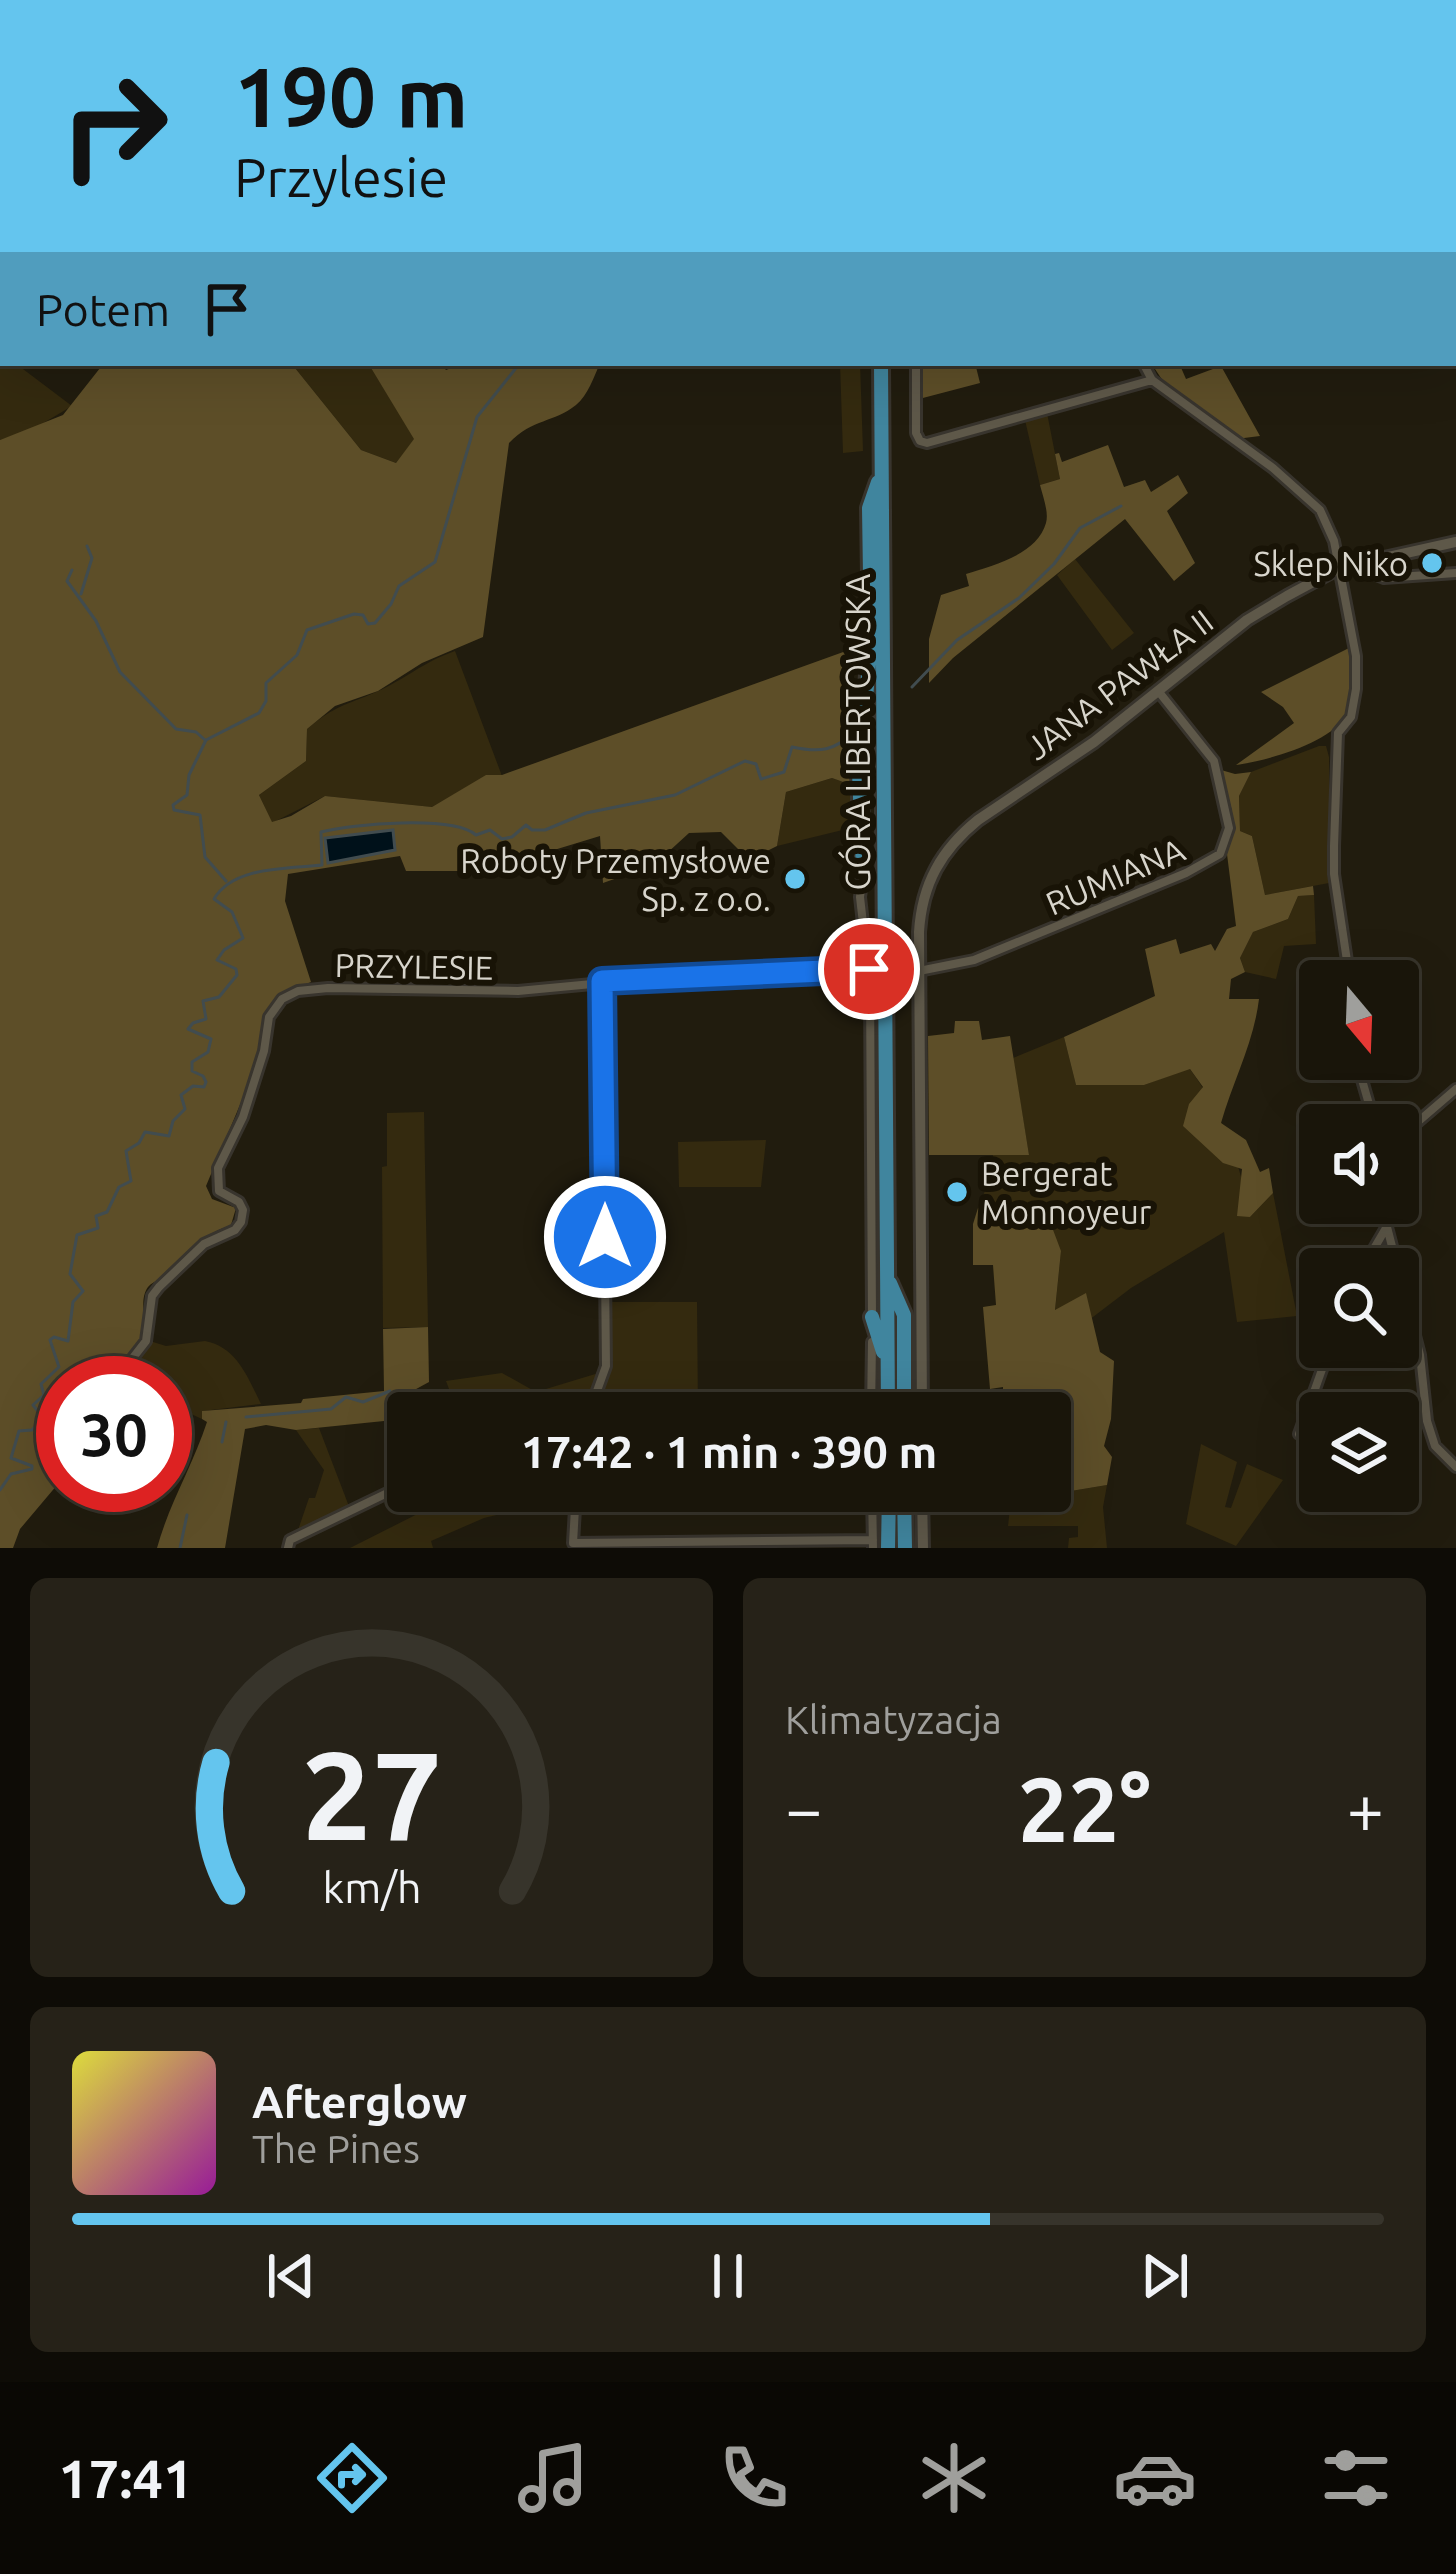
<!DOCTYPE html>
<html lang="pl">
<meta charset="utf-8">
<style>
:root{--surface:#19150a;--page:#262218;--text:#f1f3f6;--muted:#9f9f9c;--line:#37342b;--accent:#64c5ee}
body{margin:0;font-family:Ubuntu,sans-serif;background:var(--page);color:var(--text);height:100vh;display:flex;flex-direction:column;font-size:45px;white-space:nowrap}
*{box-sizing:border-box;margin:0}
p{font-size:39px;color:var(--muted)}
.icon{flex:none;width:66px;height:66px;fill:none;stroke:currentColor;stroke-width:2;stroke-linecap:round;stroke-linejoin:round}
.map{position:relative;height:1548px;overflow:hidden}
.side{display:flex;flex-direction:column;gap:30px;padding:30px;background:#0e0c06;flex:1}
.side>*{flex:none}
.guide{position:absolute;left:0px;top:0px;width:1458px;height:366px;box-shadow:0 12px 48px #0002,0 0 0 3px var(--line);background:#64c5ee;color:#111;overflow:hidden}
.needle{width:78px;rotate:161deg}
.buttons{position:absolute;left:1299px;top:960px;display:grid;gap:24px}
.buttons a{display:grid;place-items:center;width:120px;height:120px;border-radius:12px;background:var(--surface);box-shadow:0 12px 48px #0002,0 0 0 3px var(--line);font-size:60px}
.speed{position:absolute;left:36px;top:1356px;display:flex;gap:24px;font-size:60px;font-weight:700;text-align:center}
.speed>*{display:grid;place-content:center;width:156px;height:156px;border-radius:50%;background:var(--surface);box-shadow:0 12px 48px #0002,0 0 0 3px var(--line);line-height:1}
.speed .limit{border:18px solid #d22;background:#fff;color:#111}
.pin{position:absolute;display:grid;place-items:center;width:102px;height:102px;color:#fff;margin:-51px;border:6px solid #fff;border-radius:50%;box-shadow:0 3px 12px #0007}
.me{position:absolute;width:132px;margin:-66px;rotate:0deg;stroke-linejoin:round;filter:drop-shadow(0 0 9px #0008)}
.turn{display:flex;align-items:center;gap:42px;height:252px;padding:0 36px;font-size:54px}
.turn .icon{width:156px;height:156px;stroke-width:2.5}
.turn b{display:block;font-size:84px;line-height:102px}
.then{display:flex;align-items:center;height:114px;padding:0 36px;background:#0003;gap:24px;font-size:45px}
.big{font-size:90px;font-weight:600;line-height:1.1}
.side .widget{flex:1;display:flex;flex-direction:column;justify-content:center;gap:18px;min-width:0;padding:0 42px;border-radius:18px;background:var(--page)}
.side .dial{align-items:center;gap:0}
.dial svg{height:312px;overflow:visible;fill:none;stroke:var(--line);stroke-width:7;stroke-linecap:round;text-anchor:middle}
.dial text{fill:var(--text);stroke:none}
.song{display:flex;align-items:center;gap:36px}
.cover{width:144px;height:144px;border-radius:18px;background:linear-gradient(135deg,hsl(60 70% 55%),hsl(300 70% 35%))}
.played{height:12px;border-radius:6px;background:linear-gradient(90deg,var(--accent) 70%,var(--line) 70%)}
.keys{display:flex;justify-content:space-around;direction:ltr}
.heat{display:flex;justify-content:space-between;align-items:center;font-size:66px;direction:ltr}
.side .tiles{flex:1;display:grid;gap:30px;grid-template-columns:1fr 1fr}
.widget:last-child{grid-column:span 2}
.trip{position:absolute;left:387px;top:1392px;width:684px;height:120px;border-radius:12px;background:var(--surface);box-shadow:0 12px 48px #0002,0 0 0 3px var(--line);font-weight:600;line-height:120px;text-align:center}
.menu{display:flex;height:192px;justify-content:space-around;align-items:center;background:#0a0804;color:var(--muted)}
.menu .icon{width:84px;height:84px}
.menu .selected{color:var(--accent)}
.menu b{font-size:54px;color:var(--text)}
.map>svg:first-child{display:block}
</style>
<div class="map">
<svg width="1456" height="1548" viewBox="0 0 1456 1548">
<rect width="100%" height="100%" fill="#211c0e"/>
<!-- green -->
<path fill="#342a0f" d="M0 352 3 363H15L72 406 35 428 0 440Z
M291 363H368L415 439 396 463 361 450Z
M840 363H860L863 451 843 453Z
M1047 413 1060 479 1040 485 1025 420Z
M1075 559 1134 633 1112 650 1057 575Z
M455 651 502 776H486L432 807 325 796 272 823 259 795 306 761 307 729C336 705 344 706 376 692 404 680 423 662 455 651Z
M1319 746H1326L1329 757V883L1265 895 1252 836 1240 831 1239 796 1251 772Z
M832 778 857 787 859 826 777 846 786 792Z
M1314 895 1316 944 1284 946 1276 979 1245 972 1240 958 1253 932 1288 919 1298 896Z
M1064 1037 1076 1085H1144L1189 1068C1222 1112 1241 1164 1250 1217L1273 1193 1297 1316 1237 1322 1224 1232 1131 1288 1089 1320 1055 1311 1061 1251 978 1208 991 1176 993 1154 1029 1155 1013 1058Z
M424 1112 428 1327 383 1328 382 1167 387 1166V1113Z
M766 1140 761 1187H679L678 1142Z
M609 1302H697L698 1413H592L611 1369Z
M205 1341C237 1347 248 1378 261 1404L203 1411 202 1419 165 1402V1383H134L133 1367 153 1342 166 1346Z
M602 1372 585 1413H458L446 1381 502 1373 536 1392Z
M319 1428 350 1509 297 1533 309 1498H315L324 1470 296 1430Z
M1201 1444 1237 1462 1225 1507 1231 1508 1247 1464 1283 1480 1236 1546 1186 1524Z
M1107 1485 1103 1507 1107 1548H1068L1069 1538 1078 1537V1526H1008L1010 1508 1053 1494Z
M463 1491H576L575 1496 484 1518 431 1541 433 1548H350Z"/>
<!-- forest -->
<path fill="#5d4e28" d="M104 363H291L361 450 396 463 414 439 368 363H440L446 370 464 363H600C594 377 588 395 576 405 554 423 533 418 509 443L483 637 422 663 378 691 335 706 307 729 306 761 259 795 272 822 291 816 325 796 432 807 486 775H502L846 651 847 730 856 759 857 787 832 778 786 792 777 846 749 860 721 832 689 833 654 865 603 883 600 836 485 871H406L400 856 288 874 285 901 311 982 280 995 271 1003 247 1088 206 1186 212 1199 236 1208 231 1225C188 1241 202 1247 173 1272 166 1278 154 1280 148 1287 138 1300 146 1330 153 1342L133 1367 134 1383H63V1478L20 1529 13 1548H0V440L63 415Z
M919 363H975L980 383 919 399Z
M1151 363H1179L1186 379 1221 366 1260 436 1236 439 1167 387Z
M1108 445 1124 487 1145 480 1151 492 1178 475 1188 493 1167 511 1195 563 1174 581 1125 519 953 658 929 683V639L941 595 969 586 966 574C993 565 1037 555 1046 523 1049 512 1043 497 1040 485L1060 479 1055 454 1059 453 1062 462Z
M1349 648C1350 668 1355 695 1346 714 1333 743 1265 761 1236 765L1294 723 1283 707 1261 692Z
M1221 770 1235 774 1251 772 1239 796 1240 831 1252 836 1265 895 1313 886 1314 895 1298 896 1288 919 1253 932 1240 958 1245 972 1231 979 1229 999H1259C1254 1042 1233 1081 1221 1123L1246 1140 1260 1172 1269 1168 1273 1193 1250 1217 1237 1216 1242 1169 1223 1163 1183 1126 1189 1104 1203 1087 1190 1069 1144 1085H1076L1064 1037 1155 996 1145 949 1176 939 1180 954 1211 944 1215 951 1227 929 1236 926 1227 854 1232 811Z
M955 1021H979L982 1040 1010 1036 1029 1155H929L928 1036 954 1033Z
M1044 1206 1061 1251 1055 1310 1086 1293 1100 1352 1114 1361 1111 1419 1104 1446 1112 1457 1107 1485 1053 1494 1010 1508 1012 1491H1050V1413H1003V1387L990 1389 983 1307 996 1305 993 1265H973V1224L978 1208 995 1218Z
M428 1327 429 1382 385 1406 384 1421 296 1430 266 1425 245 1429 225 1548H157C169 1504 193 1465 207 1422L202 1419V1411L301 1403 303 1399 384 1391 383 1329Z"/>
<!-- water -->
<path fill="#00111a" stroke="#414c4f" stroke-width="3" d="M393 830 395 850 328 863 325 838Z"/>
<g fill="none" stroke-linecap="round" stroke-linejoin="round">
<!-- stream -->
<path stroke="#414c4f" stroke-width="3" d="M680 3 684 0
M72 570 67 581 96 621 120 672 176 729 196 732 205 740
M81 594 92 558 87 546
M912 687 957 640 1019 598 1054 564 1080 528 1121 506
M226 881 205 857 200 815 174 810 173 805 187 795 189 775 206 740 259 713 266 701V683L297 655 307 630 354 614 363 615 368 624 375 623 391 604 399 586 435 562 477 417 520 363
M246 1417 331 1409 346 1397 363 1402 390 1391
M222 1442 226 1422
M0 1490 11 1474 32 1469V1466L11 1458 19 1431 32 1430 43 1418 33 1405 44 1395 41 1384 59 1367 50 1340 54 1337 68 1341 73 1302 83 1291 70 1274 77 1235 98 1228 96 1216 107 1212 119 1187 131 1181 126 1151 139 1143 145 1132 169 1136 173 1121 185 1109 181 1095 193 1086 204 1087 206 1082 203 1076 192 1071V1062L208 1052 211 1039 188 1029 193 1023 206 1019 203 1001 219 997 237 975 236 969 217 960 224 950 243 938 232 912 214 899C233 866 287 869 322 865L321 832C353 824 452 815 476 835L490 830 502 839 512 837 526 825 532 830H545L586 813 675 795 745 761 756 764 761 779 784 772 792 747C821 753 833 751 857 731
M180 1548 187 1515"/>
<defs>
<path id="minor" d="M114 3 115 0
M966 3 968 0
M1455 75H1456
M0 254 3 247
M916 363V433L920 441 927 443 1152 380
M1143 363 1152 380 1273 468 1320 510 1334 541 1356 656V689L1351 717 1338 733 1334 846V874L1350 981
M1368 560 1374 574 1384 578 1456 573
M863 874 860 897 870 985 872 1317
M919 971 974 960 1186 873 1220 854 1229 828 1214 761 1159 692
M1356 1059 1375 1125
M1398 1144 1413 1126 1456 1089
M1386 1203 1387 1227 1420 1355 1427 1421 1435 1446 1456 1467
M1362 1269 1386 1228
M119 1383 118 1377 146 1341 152 1296 159 1287 204 1244 235 1230 241 1222 243 1210 239 1202 219 1191 218 1168 243 1117 264 1051 269 1017 282 999 298 991 328 988 518 991 698 974 869 969
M589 1413 606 1366 602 981
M871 1413 872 1342
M1299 1434 1330 1347
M872 1491 873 1548
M573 1543 873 1540
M573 1543 576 1491
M288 1548 290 1540 408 1483"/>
<path id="tertiary" d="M922 1413 919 932C922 884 941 850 978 820L1094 742 1247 620 1287 596 1339 568 1456 542
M922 1491 923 1548"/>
<path id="trunk" d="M928 3 929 0
M946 3 947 0
M881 363 888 1413
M863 872 859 772 871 643 869 508 878 482
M890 1283 904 1315V1413
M872 1317 883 1352
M904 1491 905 1548
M888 1548 889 1491"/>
</defs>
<!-- minor casing -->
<use href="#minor" stroke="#38342d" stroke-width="14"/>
<!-- tertiary casing -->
<use href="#tertiary" stroke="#38342d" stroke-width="16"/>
<!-- trunk casing -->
<use href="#trunk" stroke="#38342d" stroke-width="20"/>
<!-- minor -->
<use href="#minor" stroke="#5e5849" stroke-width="8"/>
<!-- tertiary -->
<use href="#tertiary" stroke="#5e5849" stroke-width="10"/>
<!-- trunk -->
<use href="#trunk" stroke="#40859e" stroke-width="14"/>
</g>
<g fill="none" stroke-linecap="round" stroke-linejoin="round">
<defs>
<path id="route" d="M605 1237 602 981 869 969"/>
</defs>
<!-- route casing -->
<use href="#route" stroke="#114b97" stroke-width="30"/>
<!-- route -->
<use href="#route" stroke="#1a73e8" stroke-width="21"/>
</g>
<!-- markers -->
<g fill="#64c5ee" stroke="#181306" stroke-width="4.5">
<circle cx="1432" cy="563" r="12"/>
<circle cx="795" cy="879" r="12"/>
<circle cx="957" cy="1192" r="12"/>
</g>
<g text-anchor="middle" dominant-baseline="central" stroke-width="12" stroke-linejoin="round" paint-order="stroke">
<!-- poi labels -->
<g font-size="33" fill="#d8d5cc" stroke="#181306" text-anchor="end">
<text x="1408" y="563">Sklep Niko</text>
<text x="771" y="860">Roboty Przemysłowe<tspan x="771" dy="38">Sp. z o.o.</tspan></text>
<text x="981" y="1173" text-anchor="start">Bergerat<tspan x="981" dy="38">Monnoyeur</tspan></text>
</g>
<!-- street labels -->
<g font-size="33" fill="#d8d5cc" stroke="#181306">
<text transform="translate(1119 684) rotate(-37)">JANA PAWŁA II</text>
<text transform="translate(857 732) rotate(-90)">GÓRA LIBERTOWSKA</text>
<text transform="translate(1115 876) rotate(-23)">RUMIANA</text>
<text transform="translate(414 966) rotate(1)">PRZYLESIE</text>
</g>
</g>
</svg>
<div class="buttons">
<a><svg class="needle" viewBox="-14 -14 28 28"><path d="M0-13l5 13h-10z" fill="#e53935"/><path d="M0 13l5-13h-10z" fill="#9f9f9c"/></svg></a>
<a><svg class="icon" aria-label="sound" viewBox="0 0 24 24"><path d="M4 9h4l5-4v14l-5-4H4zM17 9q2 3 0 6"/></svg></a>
<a><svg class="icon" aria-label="search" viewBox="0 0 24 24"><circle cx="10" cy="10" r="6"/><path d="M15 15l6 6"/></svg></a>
<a><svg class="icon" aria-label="layers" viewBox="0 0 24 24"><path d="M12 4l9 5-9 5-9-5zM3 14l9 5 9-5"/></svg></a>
</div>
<div class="speed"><div class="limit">30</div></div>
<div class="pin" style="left:869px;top:969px;background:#d93025"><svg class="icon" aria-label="arrive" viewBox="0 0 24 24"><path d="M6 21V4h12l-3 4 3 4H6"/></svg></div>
<svg class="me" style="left:605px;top:1237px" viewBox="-20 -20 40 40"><circle r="17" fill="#1a73e8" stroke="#fff" stroke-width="3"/><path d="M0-11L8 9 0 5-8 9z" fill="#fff"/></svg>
<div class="trip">17:42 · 1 min · 390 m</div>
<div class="guide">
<div class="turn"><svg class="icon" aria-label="right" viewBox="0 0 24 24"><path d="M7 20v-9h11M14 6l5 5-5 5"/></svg><div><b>190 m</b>Przylesie</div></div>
<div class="then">Potem<svg class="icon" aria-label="arrive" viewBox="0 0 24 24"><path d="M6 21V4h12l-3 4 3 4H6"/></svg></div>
</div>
</div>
<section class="side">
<div class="tiles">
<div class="widget dial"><svg viewBox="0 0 100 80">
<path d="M14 69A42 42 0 1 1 86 69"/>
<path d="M14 69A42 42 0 0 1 10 36" stroke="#64c5ee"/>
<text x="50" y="56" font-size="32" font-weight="700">27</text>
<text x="50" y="72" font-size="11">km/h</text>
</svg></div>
<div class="widget"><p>Klimatyzacja</p>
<div class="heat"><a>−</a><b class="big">22°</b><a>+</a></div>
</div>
<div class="widget">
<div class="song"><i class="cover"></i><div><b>Afterglow</b><p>The Pines</p></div></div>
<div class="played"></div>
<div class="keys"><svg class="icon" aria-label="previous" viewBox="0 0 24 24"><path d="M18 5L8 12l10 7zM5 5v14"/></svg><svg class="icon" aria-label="pause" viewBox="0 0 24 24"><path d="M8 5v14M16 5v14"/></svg><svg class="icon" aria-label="next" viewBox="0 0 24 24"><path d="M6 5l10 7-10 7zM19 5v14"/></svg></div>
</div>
</div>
</section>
<nav class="menu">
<b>17:41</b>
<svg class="icon selected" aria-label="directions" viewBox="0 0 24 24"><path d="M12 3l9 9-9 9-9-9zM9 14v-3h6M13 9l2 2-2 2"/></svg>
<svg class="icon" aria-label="music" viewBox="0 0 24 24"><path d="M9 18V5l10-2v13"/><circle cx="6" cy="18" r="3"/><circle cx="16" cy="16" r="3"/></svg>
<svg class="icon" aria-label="phone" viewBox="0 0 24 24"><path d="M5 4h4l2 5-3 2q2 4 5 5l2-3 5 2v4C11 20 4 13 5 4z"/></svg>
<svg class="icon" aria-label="climate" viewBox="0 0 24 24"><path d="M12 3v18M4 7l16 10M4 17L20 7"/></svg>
<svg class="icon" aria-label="car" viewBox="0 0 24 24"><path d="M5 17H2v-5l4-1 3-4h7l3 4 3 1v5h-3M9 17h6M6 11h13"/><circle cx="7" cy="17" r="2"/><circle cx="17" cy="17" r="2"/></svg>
<svg class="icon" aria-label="filters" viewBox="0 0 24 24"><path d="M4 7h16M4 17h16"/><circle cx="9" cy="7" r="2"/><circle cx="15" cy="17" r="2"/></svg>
</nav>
